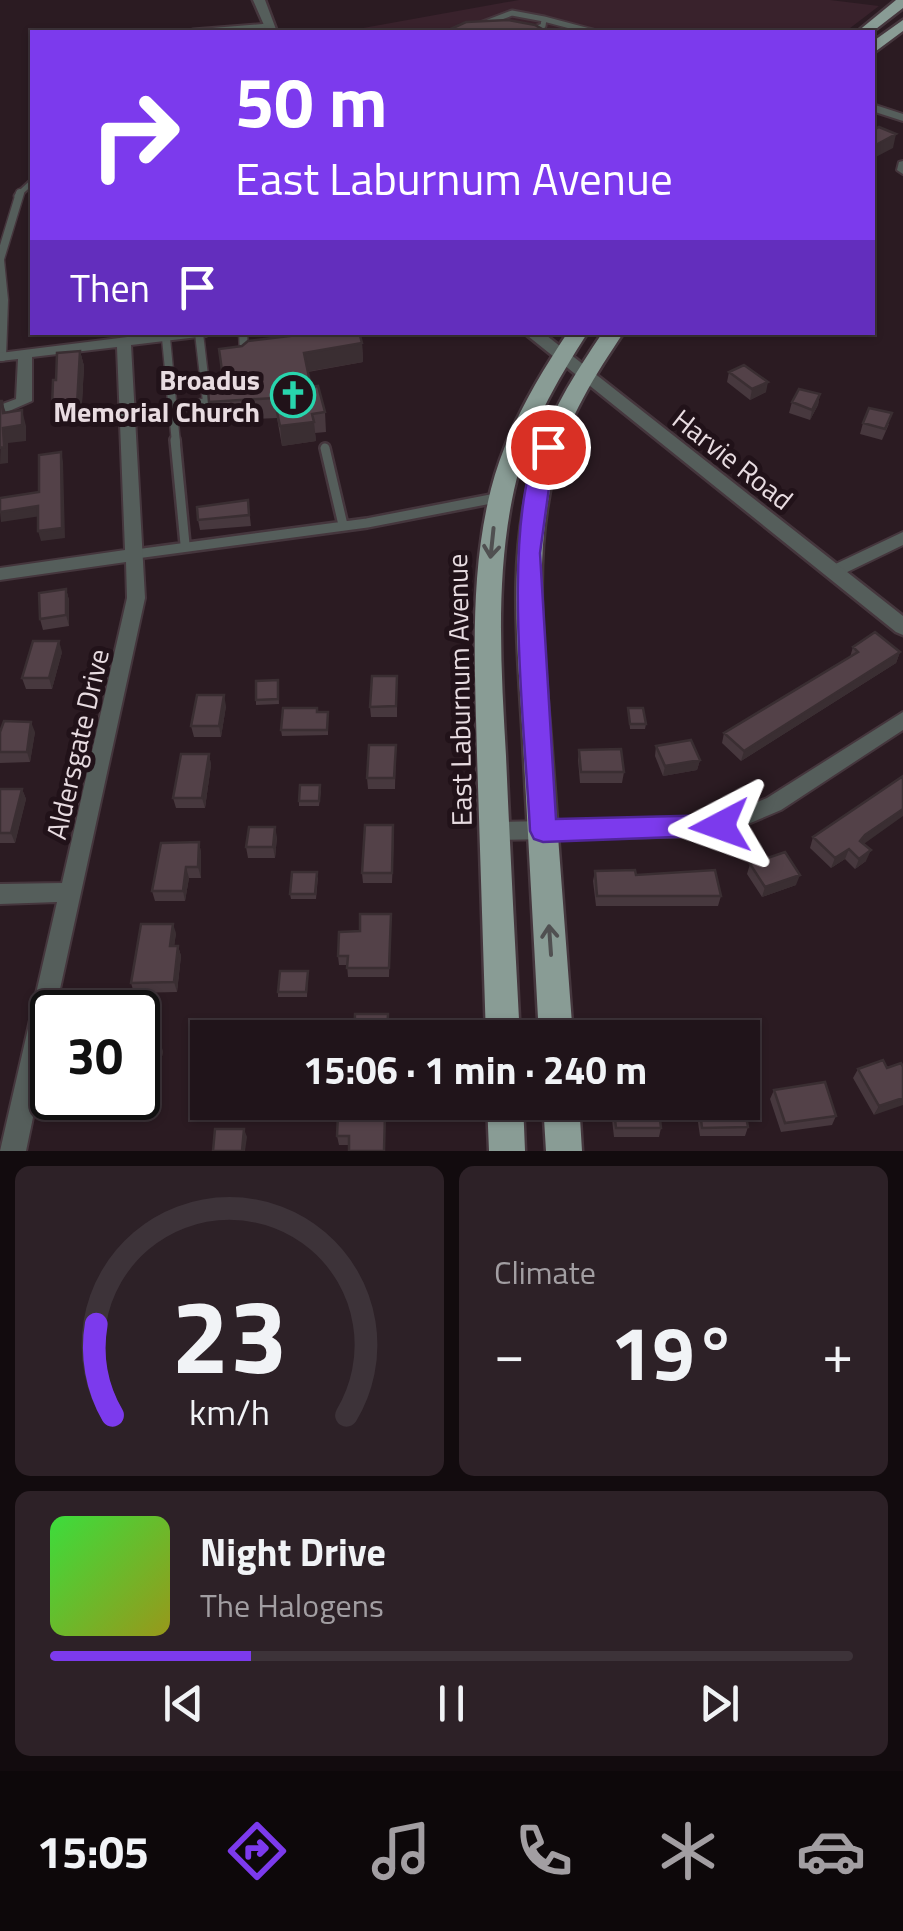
<!DOCTYPE html>
<meta charset="utf-8">
<style>
:root{--surface:#20141a;--page:#2d2127;--text:#f1f3f6;--muted:#a29ea2;--line:#3d3339;--accent:#7c3aed}
body{margin:0;font-family:"Titillium Web",sans-serif;background:var(--page);color:var(--text);height:100vh;display:flex;flex-direction:column;font-size:38px;white-space:nowrap}
*{box-sizing:border-box;margin:0}
p{font-size:32px;color:var(--muted)}
.icon{flex:none;width:55px;height:55px;fill:none;stroke:currentColor;stroke-width:2;stroke-linecap:round;stroke-linejoin:round}
.map{position:relative;height:1151px;overflow:hidden}
.sheet{display:flex;flex-direction:column;gap:15px;padding:15px;background:#120b0e;flex:1}
.sheet>*{flex:none}
.top-card{position:absolute;left:30px;top:30px;width:845px;height:305px;border-radius:0px;box-shadow:0 2px 8px #0004,0 0 0 2px var(--line);background:#7c3aed;color:#fff;overflow:hidden}
.speed{position:absolute;left:30px;top:990px;display:flex;gap:20px;font-size:50px;font-weight:700;text-align:center}
.speed>*{display:grid;place-content:center;width:130px;height:130px;border-radius:50%;background:var(--surface);box-shadow:0 2px 8px #0004,0 0 0 2px var(--line);line-height:1}
.speed .limit{border:5px solid #111;border-radius:15px;background:#fff;color:#111}
.pin{position:absolute;display:grid;place-items:center;width:85px;height:85px;color:#fff;margin:-42px;border:5px solid #fff;border-radius:50%;box-shadow:0 2px 10px #0007}
.me{position:absolute;width:110px;margin:-55px;rotate:266deg;stroke-linejoin:round;filter:drop-shadow(0 0 8px #0008)}
.turn{display:flex;align-items:center;gap:35px;height:210px;padding:0 40px;font-size:45px}
.turn .icon{width:130px;height:130px;stroke-width:2.5}
.turn b{display:block;font-size:70px;line-height:85px}
.then{display:flex;align-items:center;height:95px;padding:0 40px;background:#0003;gap:20px;font-size:38px}
.big{font-size:75px;font-weight:700;line-height:1.1}
.sheet .tile{flex:1;display:flex;flex-direction:column;justify-content:center;gap:15px;min-width:0;padding:0 35px;border-radius:15px;background:var(--page)}
.sheet .dial{align-items:center;gap:0}
.dial svg{height:260px;overflow:visible;fill:none;stroke:var(--line);stroke-width:7;stroke-linecap:round;text-anchor:middle}
.dial text{fill:var(--text);stroke:none}
.song{display:flex;align-items:center;gap:30px}
.cover{width:120px;height:120px;border-radius:15px;background:linear-gradient(135deg,hsl(120 70% 55%),hsl(60 70% 35%))}
.played{height:10px;border-radius:5px;background:linear-gradient(90deg,var(--accent) 25%,var(--line) 25%)}
.keys{display:flex;justify-content:space-around;direction:ltr}
.heat{display:flex;justify-content:space-between;align-items:center;font-size:55px;direction:ltr}
.sheet .tiles{flex:1;display:grid;gap:15px;grid-template-columns:1fr 1fr}
.tile:last-child{grid-column:span 2}
.trip{position:absolute;left:190px;top:1020px;width:570px;height:100px;border-radius:0px;background:var(--surface);box-shadow:0 2px 8px #0004,0 0 0 2px var(--line);font-weight:700;line-height:100px;text-align:center}
.tab-bar{display:flex;height:160px;justify-content:space-around;align-items:center;background:#0d080a;color:var(--muted)}
.tab-bar .icon{width:70px;height:70px}
.tab-bar .current{color:var(--accent)}
.tab-bar b{font-size:45px;color:var(--text)}
.map>svg:first-child{display:block}
</style>
<div class="map">
<svg width="903" height="1151" viewBox="0 0 903 1151">
<rect width="100%" height="100%" fill="#2b1b22"/>
<!-- built -->
<path fill="#39222c" d="M519 0H830L879 6 845 32H341Z"/>
<g fill="none" stroke-linecap="round" stroke-linejoin="round">
<defs>
<path id="service-far2" d="M544 19 593 32
M193 32 269 26
M462 32 512 13 544 19 543 26 531 30
M17 196 32 182"/>
<path id="service-far1" d="M0 259 20 193
M0 260 4 300 2 357
M243 332 244 353H248
M166 338 176 443
M172 409 207 402 199 333"/>
<path id="service" d="M175 440 185 544
M325 448 343 525
M136 554 367 523 496 498"/>
<path id="minor" d="M872 104 903 114V121L872 111Z
M903 161V174L897 170 899 162Z
M167 332H213L206 336 131 345 145 598 55 1012H52V1026L26 1151H0L57 902 0 904V884L62 883 127 598 126 562 0 580V568L125 550 117 347 32 357V401L0 415V405L16 399 18 359 0 361V353Z
M903 532V545L839 576H827L824 572 827 568Z
M903 712V730L781 810 720 836 495 840 488 837 485 831 488 825 495 822 719 818 767 798Z"/>
<path id="tertiary" d="M253 0H265L277 32H267Z
M523 332H542L903 616V635L896 632Z"/>
<path id="primary" d="M896 0H903V8L872 32H857Z
M903 20V31L872 54V42Z
M568 332H588C556 382 527 432 514 490 495 577 501 668 506 756 510 850 515 944 520 1038H486C483 943 480 849 477 755 475 667 469 576 491 489 506 431 535 382 568 332Z
M603 332H624C595 375 568 418 555 468 532 557 544 651 551 741 558 840 566 939 573 1038H539C534 938 528 839 523 740 518 650 507 555 533 467 547 417 574 375 603 332Z
M487 1102H523L525 1151H489Z
M543 1102H579L582 1151H546Z"/>
</defs>
<!-- service-far2 casing -->
<use href="#service-far2" stroke="#45363d" stroke-width="9"/>
<!-- service-far1 casing -->
<use href="#service-far1" stroke="#45363d" stroke-width="11"/>
<!-- service casing -->
<use href="#service" stroke="#45363d" stroke-width="14"/>
<!-- minor casing -->
<use href="#minor" stroke="#45363d" stroke-width="4"/>
<!-- tertiary casing -->
<use href="#tertiary" stroke="#45363d" stroke-width="5"/>
<!-- primary casing -->
<use href="#primary" stroke="#45363d" stroke-width="5"/>
<!-- service-far2 -->
<use href="#service-far2" stroke="#555e5b" stroke-width="5"/>
<!-- service-far1 -->
<use href="#service-far1" stroke="#555e5b" stroke-width="8"/>
<!-- service -->
<use href="#service" stroke="#555e5b" stroke-width="9"/>
<!-- minor -->
<use href="#minor" fill="#555e5b" fill-rule="evenodd"/>
<!-- tertiary -->
<use href="#tertiary" fill="#555e5b" fill-rule="evenodd"/>
<!-- primary -->
<use href="#primary" fill="#899c95" fill-rule="evenodd"/>
</g>
<!-- wall -->
<path fill="#47383e" d="M362 343 363 362 308 372 311 387 325 412 326 432 315 433 316 441 282 446 277 418 212 421 209 402 224 385 242 346Z
M80 351 84 366 81 421 56 424 52 408 56 380Z
M729 372 766 392 750 400 727 382Z
M820 394 818 405 810 420 789 413 792 402Z
M863 423 889 424 882 440 860 434Z
M248 500 251 526 200 530 198 520Z
M66 589 69 600V626L43 630 40 619Z
M853 647 900 652 896 663 741 761 722 743 724 733 850 657Z
M62 652 52 689H26L22 678Z
M397 676V717H371L370 707Z
M278 680 279 704 256 705V700Z
M226 706 221 737H194L191 726Z
M628 708 646 724 645 729H630Z
M317 712H328V735L282 736 281 730Z
M0 732H35L30 762 0 763Z
M396 745 395 789H368L367 778Z
M656 746 700 760 697 770 663 776 655 756Z
M579 750 624 772 622 783H580L578 760Z
M209 754 211 765 205 808H176L173 798Z
M0 789H22L26 799 15 843H0Z
M321 790 319 806H299V801Z
M394 836 392 883H363L362 873Z
M277 837 275 858H248L246 847Z
M813 837 863 844 866 861 855 869 845 859 831 868 810 848Z
M199 842 201 853V878H189L185 901H155L152 891Z
M750 864 796 885 762 897 747 874Z
M595 871 636 875 721 896 718 906H596L593 881Z
M318 877 316 899H291L290 894Z
M391 914 389 977H348L347 965H339L338 956 360 931Z
M176 933 174 946H178L181 956 177 992 134 993 131 983Z
M308 971 307 997H278V992Z
M138 1042 163 1051 159 1073H150L146 1100H109L107 1098H138Z
M903 1067 874 1115 853 1078 858 1069Z
M774 1090 836 1116 832 1125 781 1132 770 1099Z
M610 1102H658L661 1128 659 1137H614Z
M695 1102H742L748 1127 745 1136H700Z
M386 1122 349 1145H339L337 1136Z"/>
<!-- shaded-wall -->
<path fill="#3a2e32" d="M896 134 893 148 872 159V147Z
M362 343 363 362 305 372 304 353Z
M80 351 84 366 81 421 77 405Z
M768 382 766 392 750 400 752 389Z
M820 394 818 405 810 420 812 410Z
M2 401 7 416 22 410 26 426V441L8 443V463L0 464Z
M314 422 316 441 282 446 280 426Z
M61 452 63 462 65 538 41 541 38 531Z
M38 506 41 516 1 522 0 512Z
M66 589 69 600V626L66 615Z
M59 641 62 652 52 689 49 678Z
M900 652 896 663 741 761 744 751Z
M224 695 226 706 221 737 219 726Z
M31 722 35 732 30 762 27 752Z
M209 754 211 765 205 808 202 798Z
M700 760 697 770 663 776 665 766Z
M22 789 26 799 15 843 11 833Z
M903 809V816L861 846 860 841 865 835Z
M275 827 277 837 275 858 273 847Z
M199 842 201 853V878L198 867Z
M849 849 845 859 831 868 835 858Z
M871 850 866 861 855 869 859 859Z
M186 867 189 878 185 901 183 891Z
M800 875 796 885 762 897 765 887Z
M173 924 176 933 173 956 170 946Z
M178 946 181 956 177 992 174 982Z
M160 1042 163 1051 159 1073 156 1064Z
M147 1064 150 1073 146 1100 142 1091Z
M903 1098V1105L874 1115 879 1106Z
M244 1129 247 1137 245 1151H242Z"/>
<!-- building -->
<path fill="#534148" stroke="#3a2e32" stroke-width="2.5" d="M508 20 535 25 547 32H444L466 22Z
M879 127 896 134 872 147V131Z
M323 332H359L362 343 304 353 311 387 318 386 325 412 312 414 314 422 280 426 274 398 209 402 208 389 224 385 219 349 242 346 248 341Z
M80 351 77 405 52 408 53 380H56L57 353Z
M744 365 768 382 752 389 729 372Z
M799 389 820 394 812 410 792 402Z
M0 401H2L3 413 22 410V425L3 428 4 447 0 448Z
M869 408 892 413 885 429 863 423Z
M61 452 62 528 38 531V506L0 512V498L39 492V455Z
M248 500 249 515 198 520 197 507Z
M66 589V615L40 619 39 593Z
M875 632 900 652 744 751 724 733 858 652 853 647Z
M33 641H59L49 678H22Z
M372 676H397L396 706 370 707Z
M278 680V699L256 700V681Z
M197 695H224L219 726H191Z
M283 708H317V712H328L327 730H281Z
M628 708H643L646 724H630Z
M4 721 31 722 27 752H0V732Z
M691 740 700 760 665 766 656 746Z
M369 745H396L394 778H367Z
M621 749 624 772H581L579 750Z
M181 754H209L202 798H173Z
M903 776V809L865 835 860 841 871 850 859 859 849 849 835 858 813 837Z
M300 785H320L319 801H299Z
M0 789H22L11 833H0Z
M365 825H393L392 873H362Z
M249 827H275L273 847H246Z
M199 842 198 867H186L183 891H152L161 843Z
M785 852 800 875 765 887 750 864Z
M635 870 636 875 715 870 721 896H597L595 871Z
M292 872H317L315 894H290Z
M360 914H391L389 968H347L348 956H338L339 932 360 931Z
M141 924H173L170 946H178L174 982 131 983Z
M280 971H308L306 992H278Z
M355 1014H388L387 1038H354Z
M138 1042H160L156 1064H147L142 1091H138Z
M883 1060 887 1068 901 1063 903 1067V1098L879 1106 858 1069Z
M825 1082 836 1116 785 1123 774 1090Z
M742 1094 748 1127 702 1128 699 1102H742Z
M613 1102H658L661 1128H616Z
M338 1113H385L384 1151H349V1136H337Z
M215 1129H244L242 1151H213Z"/>
<!-- one-way arrows -->
<defs><path id="oneway-shaft" d="M-6 0H5M1.5-3L5.5 0L1.5 3" fill="none" stroke-width="1.6" stroke-linecap="round" stroke-linejoin="round" transform="scale(2.5)"/></defs>
<g stroke="#505051">
<use href="#oneway-shaft" transform="translate(492 543) rotate(96)"/>
<use href="#oneway-shaft" transform="translate(550 940) rotate(-94)"/>
</g>
<!-- route -->
<path fill="#7c3aed" stroke="#51269a" stroke-width="2.5" d="M548 440 559 447 552 466 540 553 556 819 720 815 729 818 733 826 729 835 543 842 534 839 530 831C526 741 499 515 541 442Z"/>
<!-- icons -->
<defs>
<symbol id="church-ring" viewBox="-11 -11 22 22"><circle r="9.5" fill="#211219" stroke="#28d5ad" stroke-width="1.5"/><path d="M-1.2-6h2.4v3.5h3.3v2.4h-3.3V6h-2.4V-.1h-3.3v-2.4h3.3Z" fill="#28d5ad"/></symbol>
</defs>
<g fill-rule="evenodd">
<use href="#church-ring" x="268" y="370" width="50" height="50"/>
</g>
<g text-anchor="middle" dominant-baseline="central" stroke-width="10" stroke-linejoin="round" paint-order="stroke">
<!-- poi labels -->
<g font-size="28" font-weight="bold" fill="#e8dce1" stroke="#211219" text-anchor="end">
<text x="260" y="379">Broadus<tspan x="260" dy="32">Memorial Church</tspan></text>
</g>
<!-- street labels -->
<g font-size="28" fill="#e8dce1" stroke="#211219">
<text transform="translate(733 459) rotate(38)">Harvie Road</text>
<text transform="translate(459 690) rotate(-91)">East Laburnum Avenue</text>
<text transform="translate(77 744) rotate(-77)">Aldersgate Drive</text>
</g>
</g>
</svg>
<div class="speed"><div class="limit">30</div></div>
<div class="pin" style="left:548px;top:447px;background:#d93025"><svg class="icon" aria-label="arrive" viewBox="0 0 24 24"><path d="M6 21V4h12l-3 4 3 4H6"/></svg></div>
<svg class="me" style="left:720px;top:826px" viewBox="-20 -20 40 40"><path d="M0-17L14 15 0 8-14 15z" fill="#7c3aed" stroke="#fff" stroke-width="4"/></svg>
<div class="trip">15:06 · 1 min · 240 m</div>
<div class="top-card">
<div class="turn"><svg class="icon" aria-label="right" viewBox="0 0 24 24"><path d="M7 20v-9h11M14 6l5 5-5 5"/></svg><div><b>50 m</b>East Laburnum Avenue</div></div>
<div class="then">Then<svg class="icon" aria-label="arrive" viewBox="0 0 24 24"><path d="M6 21V4h12l-3 4 3 4H6"/></svg></div>
</div>
</div>
<section class="sheet">
<div class="tiles">
<div class="tile dial"><svg viewBox="0 0 100 80">
<path d="M14 69A42 42 0 1 1 86 69"/>
<path d="M14 69A42 42 0 0 1 9 41" stroke="#7c3aed"/>
<text x="50" y="56" font-size="32" font-weight="700">23</text>
<text x="50" y="72" font-size="11">km/h</text>
</svg></div>
<div class="tile"><p>Climate</p>
<div class="heat"><a>−</a><b class="big">19°</b><a>+</a></div>
</div>
<div class="tile">
<div class="song"><i class="cover"></i><div><b>Night Drive</b><p>The Halogens</p></div></div>
<div class="played"></div>
<div class="keys"><svg class="icon" aria-label="previous" viewBox="0 0 24 24"><path d="M18 5L8 12l10 7zM5 5v14"/></svg><svg class="icon" aria-label="pause" viewBox="0 0 24 24"><path d="M8 5v14M16 5v14"/></svg><svg class="icon" aria-label="next" viewBox="0 0 24 24"><path d="M6 5l10 7-10 7zM19 5v14"/></svg></div>
</div>
</div>
</section>
<nav class="tab-bar">
<b>15:05</b>
<svg class="icon current" aria-label="directions" viewBox="0 0 24 24"><path d="M12 3l9 9-9 9-9-9zM9 14v-3h6M13 9l2 2-2 2"/></svg>
<svg class="icon" aria-label="music" viewBox="0 0 24 24"><path d="M9 18V5l10-2v13"/><circle cx="6" cy="18" r="3"/><circle cx="16" cy="16" r="3"/></svg>
<svg class="icon" aria-label="phone" viewBox="0 0 24 24"><path d="M5 4h4l2 5-3 2q2 4 5 5l2-3 5 2v4C11 20 4 13 5 4z"/></svg>
<svg class="icon" aria-label="climate" viewBox="0 0 24 24"><path d="M12 3v18M4 7l16 10M4 17L20 7"/></svg>
<svg class="icon" aria-label="car" viewBox="0 0 24 24"><path d="M5 17H2v-5l4-1 3-4h7l3 4 3 1v5h-3M9 17h6M6 11h13"/><circle cx="7" cy="17" r="2"/><circle cx="17" cy="17" r="2"/></svg>
</nav>
